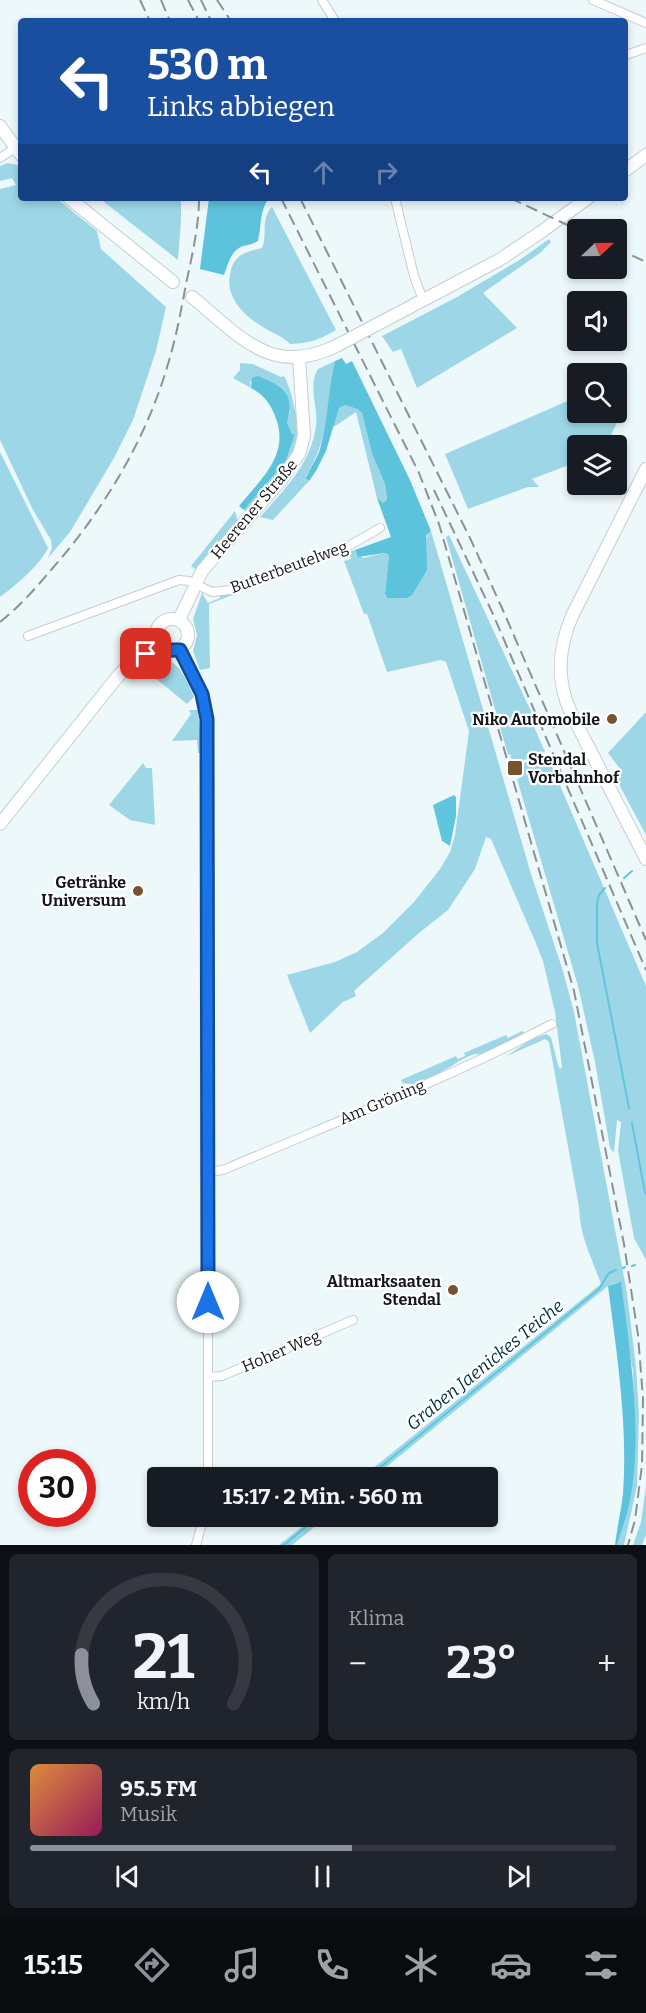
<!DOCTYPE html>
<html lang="de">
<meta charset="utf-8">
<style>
:root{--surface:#171b24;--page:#20242c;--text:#f1f3f6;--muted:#9ea1a6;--line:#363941;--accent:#8c9099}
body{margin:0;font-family:Bitter,serif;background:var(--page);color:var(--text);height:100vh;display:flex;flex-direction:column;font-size:22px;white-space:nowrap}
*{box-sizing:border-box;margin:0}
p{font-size:20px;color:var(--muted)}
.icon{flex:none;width:33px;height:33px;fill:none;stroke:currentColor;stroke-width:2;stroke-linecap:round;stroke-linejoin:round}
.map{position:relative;height:1545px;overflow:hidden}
.details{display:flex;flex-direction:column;gap:9px;padding:9px;background:#0d0f14;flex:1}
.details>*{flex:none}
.banner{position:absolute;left:18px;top:18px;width:610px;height:183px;border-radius:6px;box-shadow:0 3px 9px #0003;background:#1a4fa0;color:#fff;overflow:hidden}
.needle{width:39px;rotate:68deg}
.controls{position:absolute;left:567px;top:219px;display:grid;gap:12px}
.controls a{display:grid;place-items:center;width:60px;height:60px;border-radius:6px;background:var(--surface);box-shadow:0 3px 9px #0003;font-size:30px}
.speed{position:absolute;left:18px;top:1449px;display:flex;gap:12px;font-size:30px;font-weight:700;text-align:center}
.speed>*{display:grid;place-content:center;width:78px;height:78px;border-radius:50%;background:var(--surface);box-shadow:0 3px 9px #0003;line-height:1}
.speed .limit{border:9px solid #d22;background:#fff;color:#111}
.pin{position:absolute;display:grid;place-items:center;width:51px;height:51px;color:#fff;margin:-26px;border-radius:12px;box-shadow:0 3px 9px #0006}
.me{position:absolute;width:66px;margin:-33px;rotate:0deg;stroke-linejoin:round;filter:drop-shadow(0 0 4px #0008)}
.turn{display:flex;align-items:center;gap:21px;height:126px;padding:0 30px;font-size:27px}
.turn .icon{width:78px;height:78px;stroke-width:2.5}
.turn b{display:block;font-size:42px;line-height:51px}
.lanes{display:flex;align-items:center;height:57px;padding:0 30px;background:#0003;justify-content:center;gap:30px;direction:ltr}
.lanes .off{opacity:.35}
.big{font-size:45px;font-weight:700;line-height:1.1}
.details .widget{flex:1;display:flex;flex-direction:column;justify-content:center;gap:9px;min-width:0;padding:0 21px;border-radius:9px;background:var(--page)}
.details .dial{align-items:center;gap:0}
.dial svg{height:156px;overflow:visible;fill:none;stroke:var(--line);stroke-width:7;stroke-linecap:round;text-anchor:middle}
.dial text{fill:var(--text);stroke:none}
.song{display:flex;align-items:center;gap:18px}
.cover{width:72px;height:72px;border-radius:9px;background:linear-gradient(135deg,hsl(30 70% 55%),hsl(330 70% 35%))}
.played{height:6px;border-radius:3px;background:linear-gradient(90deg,var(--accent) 55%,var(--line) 55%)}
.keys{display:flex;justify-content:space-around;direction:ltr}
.heat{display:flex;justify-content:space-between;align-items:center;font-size:33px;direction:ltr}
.details .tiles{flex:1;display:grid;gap:9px;grid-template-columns:1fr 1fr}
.widget:last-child{grid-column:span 2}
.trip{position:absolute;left:147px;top:1467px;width:351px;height:60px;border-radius:6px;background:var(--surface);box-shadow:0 3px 9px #0003;font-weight:700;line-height:60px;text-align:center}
.tab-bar{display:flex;height:96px;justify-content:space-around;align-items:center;background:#090b0e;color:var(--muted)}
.tab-bar .icon{width:42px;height:42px}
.tab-bar .active{color:var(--accent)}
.tab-bar b{font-size:27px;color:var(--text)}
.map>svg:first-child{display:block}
</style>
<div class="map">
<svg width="646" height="1545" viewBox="0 0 646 1545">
<rect width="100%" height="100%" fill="#edf8fb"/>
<!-- green -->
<path fill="#9dd7e7" d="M8 163 17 165 21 169V198H56L97 231 101 249 166 307 156 351 133 420 114 458 70 532 48 558 52 548 51 540 33 510 0 440V189L16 185 12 178 0 181V166Z
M99 198H181V220L178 260Z
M272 207 336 330C318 340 312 343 290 344 283 337 275 334 266 329 247 318 225 299 230 275 233 255 244 252 262 248 268 234 260 219 272 207Z
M549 239 551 242 540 253 483 293 517 328 417 388 401 349 393 352 382 336 457 297 521 259Z
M335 361C326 403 330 438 306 476L309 481 273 520 260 517C284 490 311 464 316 426 318 409 310 391 315 375L318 369Z
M240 363 253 364 281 377 284 376C289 385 292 396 294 406 307 456 277 476 248 510H244L286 461 295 436 292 434 287 423 290 411 250 381 251 388 233 378 240 370Z
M577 397 578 412H616L617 407 623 410 611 435 614 445 578 446 577 462 532 479 539 487H528L468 509 445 454Z
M345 405 357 409 362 413 372 454 385 484 387 499 383 503 377 498 356 412 334 427V422L339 408Z
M0 452 48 548C41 564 15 586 0 597Z
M235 511 238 522 196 570 191 566Z
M431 531 531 874 563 971 574 1012 627 1293 636 1367 639 1414 637 1486 624 1545H617L630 1501 634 1466V1424L633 1371 617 1283 608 1286 374 1477H362L601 1284C591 1256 580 1237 579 1207L549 1042 545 1039 507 1056 530 1040 546 1034 551 1037 558 1065 560 1069 562 1067 555 1012 543 961 535 941 491 839 486 837 475 869 448 910 419 933 354 991 356 996 343 1002 310 1033 287 975 335 962 357 952 383 933 414 902 440 869 450 852 455 835 469 731 446 662 441 660 387 672 367 614H364L344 561 351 559 349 552 355 550 356 553 363 558 385 553 389 555 385 594Z
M449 535 535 720 532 722 545 752 513 764 510 754 508 755 446 537Z
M260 582 261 584 209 604 210 668 200 670 193 651 197 635 193 619 202 593 208 603 220 598 219 594Z
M158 658C178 657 187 681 194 697L187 704 143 668Z
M189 710H198L202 753H198L197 740 172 741 191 714Z
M646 712V835L614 775 621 770 608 753Z
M547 755 646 986V1260L634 1238 618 1151 621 1122 617 1120 614 1153 610 1148 595 1062 578 986 517 779 522 777 518 765Z
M143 763 146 768H152L155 825 130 820 109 805Z
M522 1031 524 1033C515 1041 493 1051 481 1054 473 1055 480 1052 472 1055 452 1062 425 1089 403 1083L401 1080 456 1056 458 1059 465 1056 464 1053 506 1035 508 1038Z
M646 1486V1535L642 1545H633L641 1522Z
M314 1517H327L292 1545H279Z"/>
<!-- forest -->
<path fill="#5dc2db" d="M209 198 268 199C259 214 262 225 258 241 252 244 249 245 243 246 231 250 228 264 224 275L200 269Z
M342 358 346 364 352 361 410 480 431 531 426 536 427 570 412 595 407 598H388L385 594 389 555 385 553 358 557 355 550 391 537 377 498 383 503 387 499 385 484 372 454 362 413 357 409 345 405 339 408 326 451 316 471 309 481 306 478C310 468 317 459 320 449 328 420 328 390 335 361Z
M258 376C284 387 295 393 287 423L292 434 295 435 286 461 244 510 239 506C261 479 291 454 275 416 270 403 264 395 251 388L252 378Z
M621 1282C630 1351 643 1433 630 1501 627 1516 621 1531 617 1545H615C617 1528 621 1511 623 1494 628 1425 617 1355 608 1286Z"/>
<!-- water -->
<path fill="#60c5de" d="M454 795 456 797V816L450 846 442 841 433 805Z"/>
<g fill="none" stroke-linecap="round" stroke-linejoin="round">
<!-- stream -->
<path stroke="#60c5de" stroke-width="2" d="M624 878 632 871
M605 888 599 895 597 903V943L629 1108
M632 1123 645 1193
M632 1266 635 1265
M623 1268 625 1267
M367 1478 599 1289 609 1273 616 1270
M284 1545 319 1516"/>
<defs>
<path id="minor" d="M322 0 335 21
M593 0 646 23
M626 55 646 48
M0 158 15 148
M395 198 414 276 423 300
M28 636 179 580 189 581 212 592 230 590 345 548 380 528
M180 650 202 694 208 730V1478
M209 1172 223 1170C333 1123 445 1080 552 1024
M208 1377 222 1376 353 1320
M196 1545 204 1516"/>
<path id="secondary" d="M0 126 21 155
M626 170 646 155
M69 198 173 282
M192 297C239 335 271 378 336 346
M376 325 499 260 541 232 588 198
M646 469 572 616C558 649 556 680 571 713L646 859
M156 635a16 16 0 1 1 32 0a16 16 0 1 1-32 0Z
M179 620 202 571 281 480 299 454 304 436 299 357
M0 824 118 676 130 664 159 644"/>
</defs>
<!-- minor casing -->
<use href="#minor" stroke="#c4ced1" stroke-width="10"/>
<!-- secondary casing -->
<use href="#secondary" stroke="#c4ced1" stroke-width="14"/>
<!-- minor -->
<use href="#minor" stroke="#fff" stroke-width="8"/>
<!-- secondary -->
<use href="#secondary" stroke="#fff" stroke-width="12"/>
<!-- rail -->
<path stroke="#8a9294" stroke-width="2" stroke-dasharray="12 6" stroke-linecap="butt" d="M140 0 150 21
M161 0 170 21
M188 0 199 21
M201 0 211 21
M217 0 231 21
M281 198 419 473 439 524 574 991 624 1244 638 1335 643 1398 642 1465 635 1520 628 1545
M300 198 470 538 502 608 646 940
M510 198 578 230
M616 248 646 262
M434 490 492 612 646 970
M0 622C19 607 36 588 51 570 103 511 146 440 168 364 176 338 181 311 186 284 192 256 199 226 199 198"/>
<defs>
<path id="secondary-bridge" d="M336 346 376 325"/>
</defs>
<!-- secondary-bridge casing -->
<use href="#secondary-bridge" stroke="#c4ced1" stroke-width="14" stroke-linecap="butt"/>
<!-- secondary-bridge -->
<use href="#secondary-bridge" stroke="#fff" stroke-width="12"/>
</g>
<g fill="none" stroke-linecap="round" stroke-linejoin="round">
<defs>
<path id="route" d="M146 654 159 644 166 650H180L202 694 207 719 208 1302"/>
</defs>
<!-- route casing -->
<use href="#route" stroke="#114b97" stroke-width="15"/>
<!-- route -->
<use href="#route" stroke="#1a73e8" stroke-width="10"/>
</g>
<!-- markers -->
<g fill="#78542e" stroke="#fff" stroke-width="2">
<circle cx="612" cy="719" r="6"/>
<rect x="507" y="760" width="16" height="16" rx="3"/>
<circle cx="138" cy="891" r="6"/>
<circle cx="453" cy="1290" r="6"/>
</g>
<g text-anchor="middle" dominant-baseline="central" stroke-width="4.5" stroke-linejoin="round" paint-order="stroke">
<!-- street labels -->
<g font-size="16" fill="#141719" stroke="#fff">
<text transform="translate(254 509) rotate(-50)">Heerener Straße</text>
<text transform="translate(289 567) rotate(-20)">Butterbeutelweg</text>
<text transform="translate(382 1102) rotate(-23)">Am Gröning</text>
<text transform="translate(281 1351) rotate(-23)">Hoher Weg</text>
</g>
<!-- poi labels -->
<g font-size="16" font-weight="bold" fill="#141719" stroke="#fff" text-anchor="end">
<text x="600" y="719">Niko Automobile</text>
<text x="528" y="759" text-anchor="start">Stendal<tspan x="528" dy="18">Vorbahnhof</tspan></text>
<text x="126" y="882">Getränke<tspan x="126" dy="18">Universum</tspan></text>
<text x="441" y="1281">Altmarksaaten<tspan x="441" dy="18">Stendal</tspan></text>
</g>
<!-- water labels -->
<g font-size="18" font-style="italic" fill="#00313b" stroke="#fff">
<text transform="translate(485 1365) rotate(-39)">Graben Jaenickes Teiche</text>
</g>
</g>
</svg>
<div class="controls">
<a><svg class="needle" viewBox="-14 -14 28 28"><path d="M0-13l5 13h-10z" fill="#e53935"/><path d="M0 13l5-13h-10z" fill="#9ea1a6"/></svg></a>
<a><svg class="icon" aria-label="sound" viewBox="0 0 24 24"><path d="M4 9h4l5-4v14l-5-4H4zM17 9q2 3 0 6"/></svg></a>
<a><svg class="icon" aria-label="search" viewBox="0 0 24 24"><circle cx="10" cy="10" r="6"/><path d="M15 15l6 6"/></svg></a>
<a><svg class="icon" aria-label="layers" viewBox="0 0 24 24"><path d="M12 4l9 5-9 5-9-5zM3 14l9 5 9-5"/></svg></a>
</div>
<div class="speed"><div class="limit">30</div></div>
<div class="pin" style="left:146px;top:654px;background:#d93025"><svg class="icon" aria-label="arrive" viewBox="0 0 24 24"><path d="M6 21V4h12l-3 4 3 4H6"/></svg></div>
<svg class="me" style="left:208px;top:1302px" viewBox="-20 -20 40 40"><circle r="19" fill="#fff"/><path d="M0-13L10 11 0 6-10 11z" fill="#1a73e8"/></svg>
<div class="trip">15:17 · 2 Min. · 560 m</div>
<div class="banner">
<div class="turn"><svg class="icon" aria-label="left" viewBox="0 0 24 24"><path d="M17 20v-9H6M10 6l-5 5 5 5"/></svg><div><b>530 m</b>Links abbiegen</div></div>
<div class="lanes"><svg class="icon" aria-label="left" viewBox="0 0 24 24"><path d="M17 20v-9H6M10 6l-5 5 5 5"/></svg><svg class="icon off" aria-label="ahead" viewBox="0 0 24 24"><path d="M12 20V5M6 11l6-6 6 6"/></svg><svg class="icon off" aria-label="right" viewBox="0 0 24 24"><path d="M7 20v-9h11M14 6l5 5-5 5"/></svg></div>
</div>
</div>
<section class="details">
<div class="tiles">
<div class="widget dial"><svg viewBox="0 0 100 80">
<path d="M14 69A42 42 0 1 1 86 69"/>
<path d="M14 69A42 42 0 0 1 8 44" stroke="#8c9099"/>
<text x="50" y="56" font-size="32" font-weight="700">21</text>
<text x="50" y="72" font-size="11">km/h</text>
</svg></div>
<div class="widget"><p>Klima</p>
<div class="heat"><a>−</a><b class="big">23°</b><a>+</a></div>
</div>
<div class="widget">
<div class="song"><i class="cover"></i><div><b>95.5 FM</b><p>Musik</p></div></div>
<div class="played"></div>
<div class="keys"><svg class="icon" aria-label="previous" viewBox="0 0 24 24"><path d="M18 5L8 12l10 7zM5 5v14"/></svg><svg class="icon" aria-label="pause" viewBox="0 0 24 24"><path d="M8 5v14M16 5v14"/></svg><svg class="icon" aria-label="next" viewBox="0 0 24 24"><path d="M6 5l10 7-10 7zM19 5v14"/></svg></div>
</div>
</div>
</section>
<nav class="tab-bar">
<b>15:15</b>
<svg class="icon active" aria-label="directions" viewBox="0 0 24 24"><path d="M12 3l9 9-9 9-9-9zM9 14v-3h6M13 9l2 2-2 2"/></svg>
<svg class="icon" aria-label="music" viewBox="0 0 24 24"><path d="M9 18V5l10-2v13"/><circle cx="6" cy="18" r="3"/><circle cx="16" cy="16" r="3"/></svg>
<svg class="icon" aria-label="phone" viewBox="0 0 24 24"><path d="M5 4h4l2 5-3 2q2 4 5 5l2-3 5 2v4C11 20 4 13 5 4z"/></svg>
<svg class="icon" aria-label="climate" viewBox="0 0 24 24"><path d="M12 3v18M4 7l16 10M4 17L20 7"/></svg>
<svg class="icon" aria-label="car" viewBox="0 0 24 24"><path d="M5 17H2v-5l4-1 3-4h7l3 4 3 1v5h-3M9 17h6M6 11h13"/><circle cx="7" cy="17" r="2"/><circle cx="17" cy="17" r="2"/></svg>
<svg class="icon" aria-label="filters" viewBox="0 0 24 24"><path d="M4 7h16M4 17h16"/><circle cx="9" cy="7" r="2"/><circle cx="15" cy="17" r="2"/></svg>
</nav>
